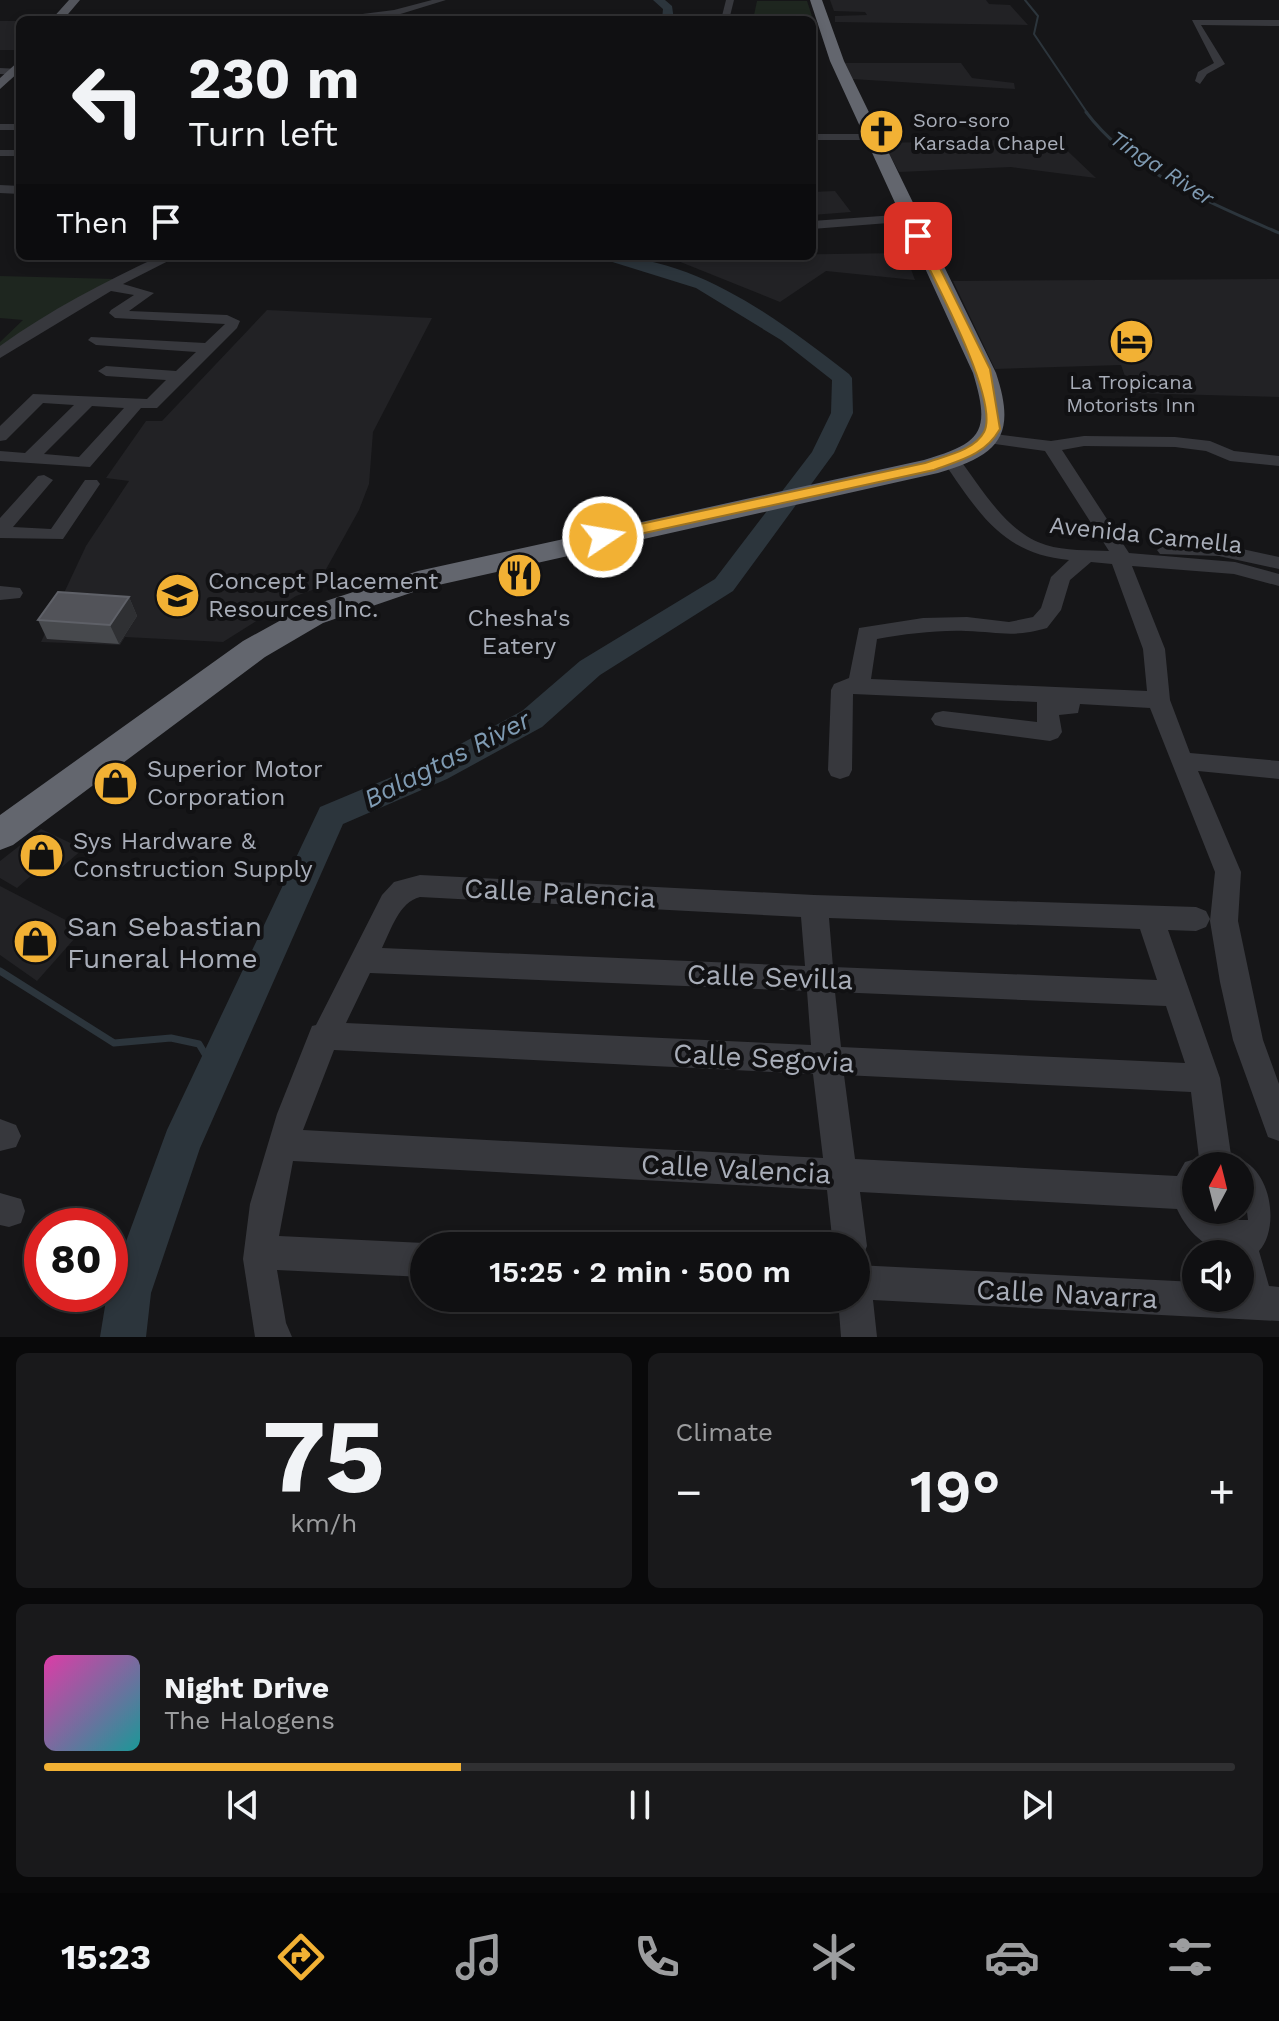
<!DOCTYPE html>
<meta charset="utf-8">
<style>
:root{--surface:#101012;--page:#19191b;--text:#f1f3f6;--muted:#9c9d9f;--line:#303032;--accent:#f2b134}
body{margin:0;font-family:"Work Sans",sans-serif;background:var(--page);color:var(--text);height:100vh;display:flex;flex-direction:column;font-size:30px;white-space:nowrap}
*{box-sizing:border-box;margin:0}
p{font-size:26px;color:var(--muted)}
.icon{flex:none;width:44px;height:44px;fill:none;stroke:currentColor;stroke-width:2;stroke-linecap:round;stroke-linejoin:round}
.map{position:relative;height:1337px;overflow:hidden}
.side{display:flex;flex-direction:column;gap:16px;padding:16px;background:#09090a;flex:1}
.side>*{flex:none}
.guide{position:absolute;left:16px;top:16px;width:800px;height:244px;border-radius:12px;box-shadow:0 4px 12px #0003,0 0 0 2px var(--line);background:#101012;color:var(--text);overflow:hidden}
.needle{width:52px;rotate:7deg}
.buttons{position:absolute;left:1182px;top:1152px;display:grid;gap:16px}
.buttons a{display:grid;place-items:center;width:72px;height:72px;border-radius:50%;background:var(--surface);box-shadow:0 4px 12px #0003,0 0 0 2px var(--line);font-size:40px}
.speed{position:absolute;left:24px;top:1208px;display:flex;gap:16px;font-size:40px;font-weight:700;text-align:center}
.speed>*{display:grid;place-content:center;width:104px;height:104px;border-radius:50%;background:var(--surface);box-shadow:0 4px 12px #0003,0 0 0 2px var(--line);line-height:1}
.speed .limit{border:12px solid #d22;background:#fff;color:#111}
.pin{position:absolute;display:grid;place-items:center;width:68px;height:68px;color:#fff;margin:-34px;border-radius:16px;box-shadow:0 4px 12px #0006}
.me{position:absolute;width:88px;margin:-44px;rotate:78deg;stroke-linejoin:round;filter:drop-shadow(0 0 6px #0008)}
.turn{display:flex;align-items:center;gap:28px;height:168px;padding:0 40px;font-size:36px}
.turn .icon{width:104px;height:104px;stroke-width:2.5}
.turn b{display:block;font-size:56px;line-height:68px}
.then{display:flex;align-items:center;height:76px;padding:0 40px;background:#0003;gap:16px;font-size:30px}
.big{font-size:60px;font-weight:600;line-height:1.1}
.side .widget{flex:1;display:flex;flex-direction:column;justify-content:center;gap:12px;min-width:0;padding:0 28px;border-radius:12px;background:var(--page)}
.side .dial{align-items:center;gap:0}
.dial b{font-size:104px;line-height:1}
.song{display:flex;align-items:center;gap:24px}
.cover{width:96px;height:96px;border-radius:12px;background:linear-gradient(135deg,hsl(320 70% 55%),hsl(180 70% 35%))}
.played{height:8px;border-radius:4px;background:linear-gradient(90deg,var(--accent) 35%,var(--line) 35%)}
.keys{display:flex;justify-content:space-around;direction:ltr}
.heat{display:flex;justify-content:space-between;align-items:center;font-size:44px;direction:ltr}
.side .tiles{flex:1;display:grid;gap:16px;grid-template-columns:1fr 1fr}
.widget:last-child{grid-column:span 2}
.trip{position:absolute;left:410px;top:1232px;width:460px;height:80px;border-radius:40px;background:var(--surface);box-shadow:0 4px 12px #0003,0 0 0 2px var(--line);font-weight:600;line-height:80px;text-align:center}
.menu{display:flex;height:128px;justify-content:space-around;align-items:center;background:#060607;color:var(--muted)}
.menu .icon{width:56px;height:56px}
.menu .active{color:var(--accent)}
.menu b{font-size:36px;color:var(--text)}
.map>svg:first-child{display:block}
</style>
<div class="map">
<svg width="1279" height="1337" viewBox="0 0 1279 1337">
<rect width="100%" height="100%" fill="#161618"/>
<!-- built -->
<path fill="#222225" d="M830 0H986L989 4 1010 5 1028 25 835 22V16L867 15 865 12 834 11Z
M0 21H20V50H0Z
M843 63H961L972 78 1014 83 1015 89 852 79Z
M1055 139 1096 178 1011 167 899 172 883 143Z
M835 191 851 212 812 215V192Z
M905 253 915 280 826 271 780 302 673 259 683 256Z
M1279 279V397L1131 393 1121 365 995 369 953 281Z
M267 310 432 318 373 432 369 484 359 510 315 589 296 596 223 642 125 637 120 645 41 642 86 546 129 481 106 478 146 421H162Z
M41 829 83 849 55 873 42 866 17 888 0 878V861Z
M0 886 83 929 37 981 0 955Z"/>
<!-- green -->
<path fill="#1e261f" d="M757 1H807L812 16 754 15Z
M0 276 115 279 0 350V342L23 320 0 318Z"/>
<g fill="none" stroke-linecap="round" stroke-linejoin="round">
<!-- stream-far2 -->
<path stroke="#2c353c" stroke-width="2" d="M1025 0 1038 16 1034 34 1088 114"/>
<!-- stream-far1 -->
<path stroke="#2c353c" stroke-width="3" d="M1086 112C1133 174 1210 202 1279 233"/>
<!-- stream -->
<path stroke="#2c353c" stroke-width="7" d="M0 971 114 1043 171 1038 199 1044 214 1069"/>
<!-- river -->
<path fill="#2c353c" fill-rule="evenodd" d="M653 0H665L672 6 674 20H662L663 9Z
M603 256C696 256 779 320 849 374L852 378 853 413 834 453 733 591 600 675 542 727 447 779 343 824 200 1148 151 1293 146 1337H100L107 1294H110V1285L167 1130 320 807 425 763 522 711 580 661 715 579 812 452 831 413 832 380 781 340 696 288 606 260Z"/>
<!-- minor -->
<path fill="#37383d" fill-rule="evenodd" d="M432 0H446L394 16 315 20 394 10Z
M726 0H734L729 20H721Z
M1192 20H1279V26L1201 25 1225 64 1207 74 1200 84 1195 81 1198 72 1214 63Z
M0 68 20 69V75L0 74Z
M0 124H20V130H0Z
M812 134H872L878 137 872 140H812Z
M0 150H20V156H0Z
M0 185 20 186V194L0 193Z
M909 214 914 215V221L812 229V221Z
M160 256H178L123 284 154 293 129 311 227 315 240 321 237 328 157 408H141L90 467 0 461V451L25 453 74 405 43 403 6 440 0 441V426L33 394 147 399 166 380 106 376 98 371 106 366 176 371 196 352 96 345 88 340 91 337 205 343 225 324 115 318 109 313 111 310 134 295 111 291 0 358V346C50 310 104 282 160 256ZM92 406 124 408 79 457 44 454Z
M987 433 1051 441 1084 436 1175 437 1210 441 1234 451 1279 456V466L1230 461 1206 451 1175 447 1084 446 1062 450 1129 553 1235 562 1279 574V586L1234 574 1132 566 1165 649 1170 700 1190 753 1279 761V779L1198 771 1241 872 1238 921 1263 1040 1279 1084V1141L1268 1137 1233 1040 1220 982 1210 921 1215 872 1150 708 1080 704 1078 713 1059 715 1062 732 1058 738 1050 741 943 727 935 725 931 719 935 713 943 711 1037 722V702L853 694 852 770 849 776 840 779 831 776 828 770 831 690 834 684 849 678 859 628 923 618 967 617 1009 622 1033 617 1041 608 1051 577 1069 560C1001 554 978 511 942 460L945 456H957C981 487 1006 533 1046 545 1065 551 1089 550 1109 551L1045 451 981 442 978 438 981 434ZM1091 562 1112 564 1143 649 1147 691 871 679 877 639C906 634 936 630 966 631 1000 632 1012 638 1047 628L1061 610 1070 580Z
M44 475 53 480 13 527 51 529 85 480H97L100 484 63 539 0 538V518L38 476Z
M1167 544H1219L1279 557V569L1219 556 1160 554 1157 550Z
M0 586 20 588 23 593 20 598 0 600Z
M420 875 814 895 1196 907 1206 911 1210 919 1206 927 1196 931 1168 930 1220 1078 1232 1162 1240 1159C1273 1173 1279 1230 1259 1251L1269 1286 1279 1287V1321L873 1300 877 1337H841L838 1298H856V1265L1196 1282V1298H1240V1254C1211 1254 1189 1235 1177 1209L860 1192 867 1246 862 1258 856 1260V1246H833L827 1190 293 1161 279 1236 424 1243 431 1246H424V1277L277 1270 286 1323 292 1337H255L243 1259 250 1204 277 1114 312 1026 316 1025 382 895 394 882ZM420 897 801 917 805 966 382 948C391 930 399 902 420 897ZM829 918 1140 929 1157 980 833 967ZM370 973 807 991 811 1045 346 1023ZM835 992 1166 1006 1185 1063 841 1047ZM334 1050 813 1074 823 1158 303 1130ZM844 1075 1191 1092 1199 1158 1185 1162 1177 1176 855 1159ZM1196 1166H1240V1196L1246 1204 1248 1220H1229L1216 1210H1196Z
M0 1119 16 1125 21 1136 16 1147 0 1151Z
M0 1193 21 1199 25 1211 21 1223 9 1227 0 1225Z"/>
<!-- major -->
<path fill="#53555c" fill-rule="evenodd" d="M69 0H80L63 20H51Z
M20 60V71L0 89V78Z"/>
<!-- highway -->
<path fill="#63666e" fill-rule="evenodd" d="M810 0H822L844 61 996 373C1017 436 999 455 938 473L425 588 323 623 265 657 13 845 0 850V815L243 641 301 609 418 571 924 460C982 443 991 432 973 373L830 61Z"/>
</g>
<!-- wall -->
<path fill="#47494d" d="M129 597 137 616 119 644 47 639 38 620Z"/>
<!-- shaded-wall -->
<path fill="#2f3033" d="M529 576 530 582 511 585 510 578Z
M129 597 137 616 119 644 110 625Z"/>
<!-- building -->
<path fill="#525359" stroke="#5f6168" stroke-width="2" d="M526 562 529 576 510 578 508 566Z
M58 592 129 597 110 625 38 620Z"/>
<!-- route -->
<path fill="#f2b134" stroke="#9d7322" stroke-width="2" d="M918 233 924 236 990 369 1000 429C985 455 961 460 934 470L603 542 597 541 595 537 603 532 925 463C944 456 974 451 984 432 1001 401 929 270 913 236Z"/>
<!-- icons -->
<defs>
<symbol id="church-disc" viewBox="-11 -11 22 22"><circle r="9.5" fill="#f2b134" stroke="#111113"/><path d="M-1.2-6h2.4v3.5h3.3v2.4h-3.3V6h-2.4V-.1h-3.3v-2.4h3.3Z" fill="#111"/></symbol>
<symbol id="hotel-disc" viewBox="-11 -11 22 22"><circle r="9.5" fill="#f2b134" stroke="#111113"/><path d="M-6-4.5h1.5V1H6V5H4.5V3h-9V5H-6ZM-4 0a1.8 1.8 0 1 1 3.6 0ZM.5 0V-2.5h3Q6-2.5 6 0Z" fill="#111"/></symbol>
<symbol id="restaurant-disc" viewBox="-11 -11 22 22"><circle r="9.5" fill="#f2b134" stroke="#111113"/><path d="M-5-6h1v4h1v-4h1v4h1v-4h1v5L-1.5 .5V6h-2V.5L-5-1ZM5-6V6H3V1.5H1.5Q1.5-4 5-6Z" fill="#111"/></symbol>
<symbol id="school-disc" viewBox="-11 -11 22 22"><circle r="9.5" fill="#f2b134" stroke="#111113"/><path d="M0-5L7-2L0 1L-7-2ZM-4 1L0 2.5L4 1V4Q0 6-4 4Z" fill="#111"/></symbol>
<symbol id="shop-disc" viewBox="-11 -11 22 22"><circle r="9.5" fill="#f2b134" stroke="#111113"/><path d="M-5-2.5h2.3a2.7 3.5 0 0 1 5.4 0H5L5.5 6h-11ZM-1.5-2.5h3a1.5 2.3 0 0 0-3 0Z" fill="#111"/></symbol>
</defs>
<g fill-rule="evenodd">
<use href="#church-disc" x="856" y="106" width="51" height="51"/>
<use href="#hotel-disc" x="1106" y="316" width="51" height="51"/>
<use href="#restaurant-disc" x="494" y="550" width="51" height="51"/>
<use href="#school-disc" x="152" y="570" width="51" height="51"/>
<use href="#shop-disc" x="90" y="758" width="51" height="51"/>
<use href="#shop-disc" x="16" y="830" width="51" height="51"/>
<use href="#shop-disc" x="10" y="916" width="51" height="51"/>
</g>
<g text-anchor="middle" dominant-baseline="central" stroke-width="8" stroke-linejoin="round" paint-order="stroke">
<!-- far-poi labels -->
<g font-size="20" fill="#a8adb8" stroke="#111113" text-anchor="start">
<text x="913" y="120">Soro-soro<tspan x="913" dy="23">Karsada Chapel</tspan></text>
<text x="1131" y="382" text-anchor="middle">La Tropicana<tspan x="1131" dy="23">Motorists Inn</tspan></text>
</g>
<!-- far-water labels -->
<g font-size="22" font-style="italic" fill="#7f9bb3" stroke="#111113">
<text transform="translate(1162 168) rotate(33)">Tinga River</text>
</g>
<!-- street labels -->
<g font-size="24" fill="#a8adb8" stroke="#111113">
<text transform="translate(1146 535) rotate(6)">Avenida Camella</text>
</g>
<!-- poi labels -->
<g font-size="24" fill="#a8adb8" stroke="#111113" text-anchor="start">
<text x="208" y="581">Concept Placement<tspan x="208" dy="28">Resources Inc.</tspan></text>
<text x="519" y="618" text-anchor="middle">Chesha's<tspan x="519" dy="28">Eatery</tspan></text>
<text x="147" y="769">Superior Motor<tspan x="147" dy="28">Corporation</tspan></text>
<text x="73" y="841">Sys Hardware &amp;<tspan x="73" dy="28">Construction Supply</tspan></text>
</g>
<!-- water labels -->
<g font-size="26" font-style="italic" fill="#7f9bb3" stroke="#111113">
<text transform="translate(447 759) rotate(-27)">Balagtas River</text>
</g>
<!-- near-street labels -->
<g font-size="28" fill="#a8adb8" stroke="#111113">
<text transform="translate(560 893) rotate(3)">Calle Palencia</text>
<text transform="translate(770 977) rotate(2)">Calle Sevilla</text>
<text transform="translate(764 1058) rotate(3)">Calle Segovia</text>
<text transform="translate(736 1169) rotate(3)">Calle Valencia</text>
<text transform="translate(1067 1294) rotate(3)">Calle Navarra</text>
</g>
<!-- near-poi labels -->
<g font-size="28" fill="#a8adb8" stroke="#111113" text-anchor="start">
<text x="67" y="926">San Sebastian<tspan x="67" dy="32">Funeral Home</tspan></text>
</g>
</g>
</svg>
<div class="buttons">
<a><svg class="needle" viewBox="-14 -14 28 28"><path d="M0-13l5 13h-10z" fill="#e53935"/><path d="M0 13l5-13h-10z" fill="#9c9d9f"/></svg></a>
<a><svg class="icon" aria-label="sound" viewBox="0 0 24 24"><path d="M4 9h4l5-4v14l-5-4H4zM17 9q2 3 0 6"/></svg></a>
</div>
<div class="speed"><div class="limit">80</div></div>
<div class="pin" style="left:918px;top:236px;background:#d93025"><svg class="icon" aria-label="arrive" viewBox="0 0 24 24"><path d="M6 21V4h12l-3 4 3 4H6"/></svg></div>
<svg class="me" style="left:603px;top:537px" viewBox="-20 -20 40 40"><circle r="17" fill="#f2b134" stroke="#fff" stroke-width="3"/><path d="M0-11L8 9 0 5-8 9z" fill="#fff"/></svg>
<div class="trip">15:25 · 2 min · 500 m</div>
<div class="guide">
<div class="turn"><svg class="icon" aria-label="left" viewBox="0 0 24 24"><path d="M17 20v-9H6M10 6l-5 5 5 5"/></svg><div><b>230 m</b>Turn left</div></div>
<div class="then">Then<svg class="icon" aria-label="arrive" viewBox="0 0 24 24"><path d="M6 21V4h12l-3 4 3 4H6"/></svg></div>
</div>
</div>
<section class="side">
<div class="tiles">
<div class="widget dial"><b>75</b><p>km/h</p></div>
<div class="widget"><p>Climate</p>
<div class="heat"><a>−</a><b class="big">19°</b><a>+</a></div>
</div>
<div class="widget">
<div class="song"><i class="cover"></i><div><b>Night Drive</b><p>The Halogens</p></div></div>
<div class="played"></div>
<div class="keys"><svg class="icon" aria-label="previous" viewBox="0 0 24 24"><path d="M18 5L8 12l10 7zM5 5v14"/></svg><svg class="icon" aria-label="pause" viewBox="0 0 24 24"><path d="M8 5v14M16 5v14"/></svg><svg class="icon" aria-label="next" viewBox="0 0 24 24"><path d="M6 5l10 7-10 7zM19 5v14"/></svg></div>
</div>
</div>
</section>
<nav class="menu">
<b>15:23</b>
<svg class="icon active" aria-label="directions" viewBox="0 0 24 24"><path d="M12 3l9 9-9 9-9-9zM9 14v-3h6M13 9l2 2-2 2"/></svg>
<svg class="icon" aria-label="music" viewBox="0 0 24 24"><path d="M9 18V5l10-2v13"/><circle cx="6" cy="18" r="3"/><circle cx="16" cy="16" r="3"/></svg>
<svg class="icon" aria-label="phone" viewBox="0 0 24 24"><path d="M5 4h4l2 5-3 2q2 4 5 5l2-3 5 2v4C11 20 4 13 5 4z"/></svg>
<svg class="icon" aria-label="climate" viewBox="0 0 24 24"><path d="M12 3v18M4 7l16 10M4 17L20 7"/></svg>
<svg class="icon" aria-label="car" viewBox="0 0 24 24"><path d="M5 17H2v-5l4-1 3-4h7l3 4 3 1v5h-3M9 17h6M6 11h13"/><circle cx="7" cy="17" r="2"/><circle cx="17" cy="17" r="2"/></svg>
<svg class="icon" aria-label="filters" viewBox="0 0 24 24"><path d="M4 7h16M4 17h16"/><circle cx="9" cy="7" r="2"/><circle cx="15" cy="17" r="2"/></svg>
</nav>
